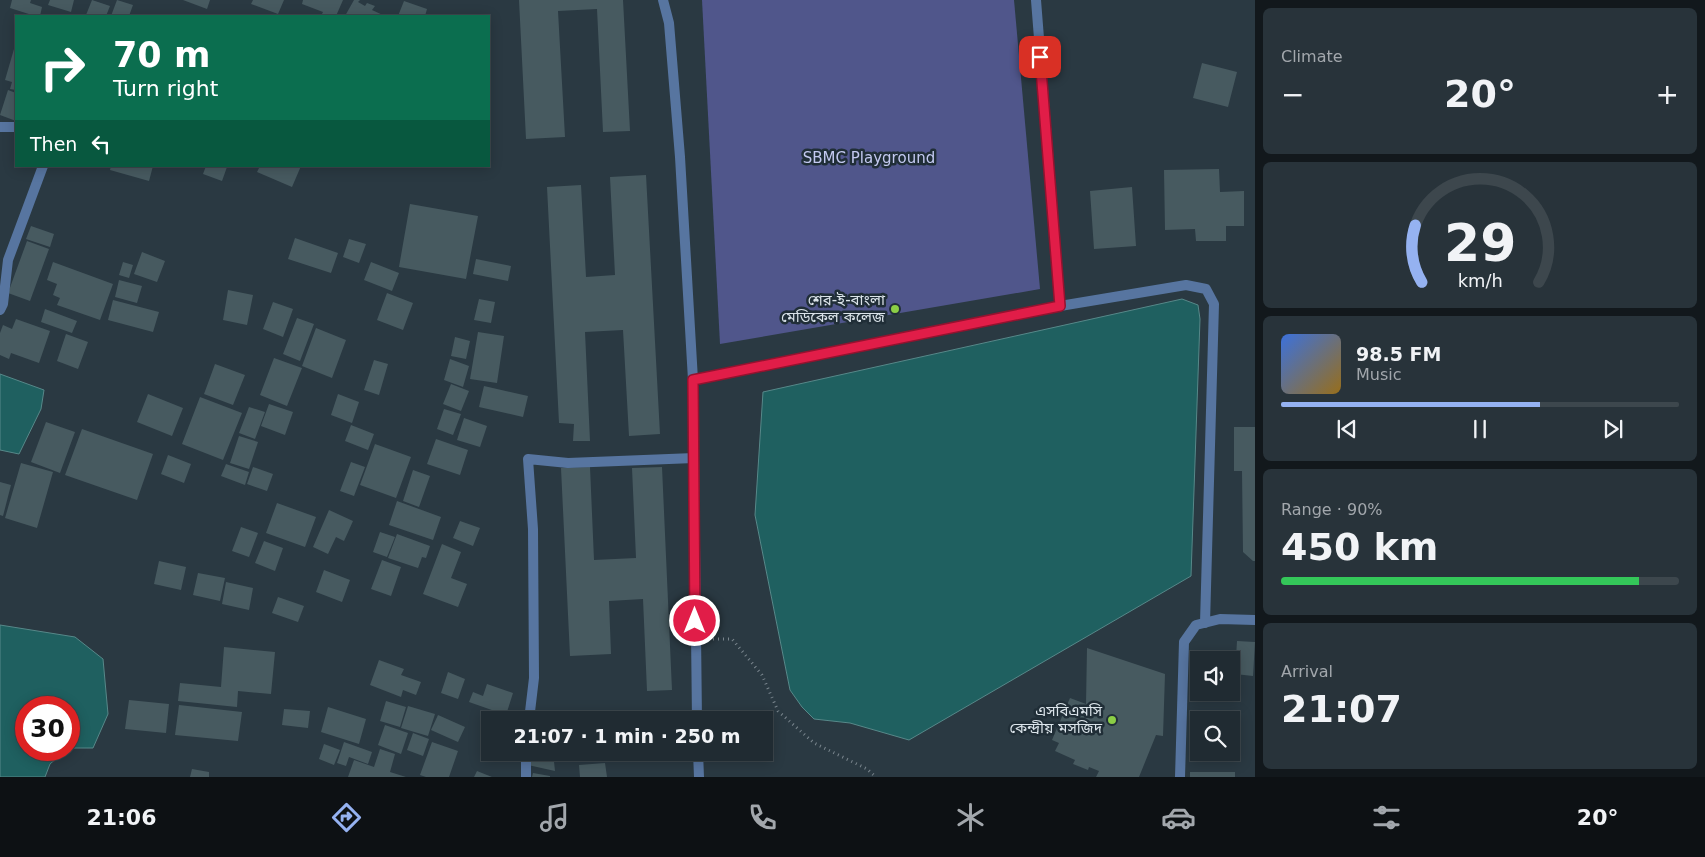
<!DOCTYPE html>
<meta charset="utf-8">
<style>
:root{--surface:#202b32;--page:#28333a;--text:#f1f3f6;--muted:#a2a7ac;--line:#3d474d;--accent:#95b2f1}
body{margin:0;font-family:"DejaVu Sans","Noto Sans Bengali",sans-serif;background:var(--page);color:var(--text);height:100vh;display:flex;flex-direction:column;font-size:19px;white-space:nowrap}
*{box-sizing:border-box;margin:0}
p{font-size:16px;color:var(--muted)}
.icon{flex:none;width:28px;height:28px;fill:none;stroke:currentColor;stroke-width:2;stroke-linecap:round;stroke-linejoin:round}
.map{position:relative;flex:1;overflow:hidden}
.panel{display:flex;flex-direction:column;gap:8px;padding:8px;background:#12181c;width:450px}
.panel>*{flex:none}
.top-card{position:absolute;left:15px;top:15px;width:475px;height:152px;border-radius:0px;box-shadow:0 2px 12px #0003,0 0 0 1px var(--line);background:#0b6e4f;color:#fff;overflow:hidden}
.controls{position:absolute;left:1190px;top:651px;display:grid;gap:10px}
.controls a{display:grid;place-items:center;width:50px;height:50px;border-radius:0px;background:var(--surface);box-shadow:0 2px 12px #0003,0 0 0 1px var(--line);font-size:25px}
.speed{position:absolute;left:15px;top:696px;display:flex;gap:10px;font-size:25px;font-weight:700;text-align:center}
.speed>*{display:grid;place-content:center;width:65px;height:65px;border-radius:50%;background:var(--surface);box-shadow:0 2px 12px #0003,0 0 0 1px var(--line);line-height:1}
.speed .limit{border:8px solid #d22;background:#fff;color:#111}
.pin{position:absolute;display:grid;place-items:center;width:42px;height:42px;color:#fff;margin:-21px;border-radius:10px;box-shadow:0 2px 8px #0006}
.me{position:absolute;width:55px;margin:-28px;rotate:0deg;stroke-linejoin:round;filter:drop-shadow(0 0 4px #0008)}
.turn{display:flex;align-items:center;gap:18px;height:105px;padding:0 15px;font-size:22px}
.turn .icon{width:65px;height:65px;stroke-width:2.5}
.turn b{display:block;font-size:35px;line-height:42px}
.then{display:flex;align-items:center;height:48px;padding:0 15px;background:#0003;gap:10px;font-size:19px}
.big{font-size:38px;font-weight:800;line-height:1.1}
.panel .card{flex:1;display:flex;flex-direction:column;justify-content:center;gap:8px;min-width:0;padding:0 18px;border-radius:8px;background:var(--page)}
.panel .dial{align-items:center;gap:0}
.dial svg{height:130px;overflow:visible;fill:none;stroke:var(--line);stroke-width:7;stroke-linecap:round;text-anchor:middle}
.dial text{fill:var(--text);stroke:none}
.song{display:flex;align-items:center;gap:15px}
.cover{width:60px;height:60px;border-radius:8px;background:linear-gradient(135deg,hsl(220 70% 55%),hsl(40 70% 35%))}
.played{height:5px;border-radius:2px;background:linear-gradient(90deg,var(--accent) 65%,var(--line) 65%)}
.keys{display:flex;justify-content:space-around;direction:ltr}
.heat{display:flex;justify-content:space-between;align-items:center;font-size:28px;direction:ltr}
.charge{height:8px;border-radius:4px;background:linear-gradient(90deg,#34c759 90%,var(--line) 0)}
.trip{position:absolute;left:481px;top:711px;width:292px;height:50px;border-radius:0px;background:var(--surface);box-shadow:0 2px 12px #0003,0 0 0 1px var(--line);font-weight:800;line-height:50px;text-align:center}
.dock{display:flex;height:80px;justify-content:space-around;align-items:center;background:#0d1114;color:var(--muted)}
.dock .icon{width:35px;height:35px}
.dock .current{color:var(--accent)}
.dock b{font-size:22px;color:var(--text)}
main{display:flex;flex:1;min-height:0}
.map>svg:first-child{display:block}
</style>
<main>
<div class="map">
<svg width="1255" height="777" viewBox="0 0 1255 777">
<rect width="100%" height="100%" fill="#2a3942"/>
<!-- green -->
<path fill="#50568b" d="M702 0H1014L1040 289 720 344Z"/>
<!-- water -->
<path fill="#1f6060" stroke="#578889" d="M1182 299 1198 305 1200 319 1191 576 909 740 850 723 814 719 802 707 790 690 755 515 763 392Z
M0 374 44 390 41 409 19 454 0 450Z
M0 625 75 637 103 659 108 714 93 748H69V708H26V750H66L50 764 45 777H0Z"/>
<!-- building -->
<path fill="#475a60" d="M12 0H31L30 3 42 7 40 16H35L10 8Z
M50 0H74L71 12 48 5Z
M92 0 110 6 106 16 86 15Z
M117 0 133 5 129 16H111Z
M183 0H210L207 9Z
M253 0H284L278 14 251 4Z
M303 0H343L336 16H321L323 12 302 4Z
M354 0H360L358 2 365 6 367 3 375 6 372 10 385 16H345Z
M519 0H623L630 131 603 132 597 9 558 11 565 137 526 139Z
M404 1 427 9 425 16H398Z
M14 49 16 50V90L10 89 12 82 5 80Z
M1202 63 1237 72 1228 107 1193 98Z
M8 90 16 93V121L0 115Z
M111 166H153L149 181 110 170Z
M206 166 227 167 222 181 203 174Z
M260 166H301L292 187 257 172Z
M1219 169 1220 192 1244 191V226H1226V241H1196L1195 229 1165 230 1164 170Z
M646 175 660 434 629 436 623 330 585 332 590 441H573L574 424 559 423 547 187 581 185 586 277 615 275 610 177Z
M1132 187 1136 246 1094 249 1090 191Z
M410 204 478 216 466 279 399 267Z
M31 226 54 234 50 247 26 239Z
M295 238 338 253 331 273 288 259Z
M349 239 366 244 359 263 343 257Z
M27 241 49 249 30 301 8 293Z
M142 252 165 261 157 282 134 274Z
M476 259 511 266 508 281 473 274Z
M53 262 113 284 100 320 57 305 60 298 53 295 57 284 47 280Z
M123 262 133 265 129 278 119 275Z
M371 262 399 273 392 291 364 280Z
M119 280 142 286 137 303 115 297Z
M228 290 253 295 247 325 223 320Z
M387 293 413 303 403 330 377 320Z
M479 299 495 302 491 323 474 320Z
M113 300 159 312 153 332 108 320Z
M273 302 293 309 283 337 263 329Z
M45 309 77 321 72 333 41 322Z
M297 318 314 324 300 361 283 354Z
M16 319 50 331 39 363 11 353 9 359 0 355V333L3 325 12 329Z
M316 328 346 340 332 378 302 366Z
M478 332 504 336 497 383 470 379Z
M66 334 88 342 78 369 57 361Z
M455 337 470 341 466 359 451 356Z
M274 358 302 368 287 406 260 395Z
M450 359 469 366 463 387 444 380Z
M374 360 388 364 379 395 364 390Z
M215 364 245 375 233 405 204 394Z
M451 384 469 391 461 411 443 404Z
M484 386 528 396 523 417 479 407Z
M148 394 183 408 172 436 137 422Z
M338 394 359 402 352 423 331 415Z
M200 397 242 413 223 460 182 444Z
M269 404 293 412 285 435 261 426Z
M249 407 265 412 255 439 239 433Z
M444 409 461 414 453 435 437 429Z
M464 418 487 426 480 447 457 440Z
M46 422 75 432 60 473 31 462Z
M351 425 374 434 368 450 345 441Z
M1234 427H1255V561H1253L1243 552 1242 471H1234Z
M82 429 153 454 137 500 65 475Z
M239 436 258 442 249 469 230 463Z
M436 439 468 450 460 475 427 464Z
M375 444 411 457 396 498 360 485Z
M168 455 191 464 184 483 161 474Z
M351 462 365 467 354 496 340 491Z
M21 463 53 472 37 528 5 518Z
M226 464 249 472 245 485 221 476Z
M253 467 273 474 267 491 247 484Z
M590 467 594 560 636 558 632 468 662 467 672 690 647 691 643 599 609 601 611 654 570 656 561 468Z
M413 470 430 476 419 507 403 501Z
M0 482 11 485 3 516 0 515Z
M397 501 441 517 433 540 389 525Z
M277 503 316 517 305 547 266 533Z
M329 510 353 521 344 541 336 537 328 554 313 547Z
M460 521 480 528 473 546 453 538Z
M241 527 258 533 249 557 232 551Z
M380 532 395 537 387 557 373 552Z
M397 534 430 546 426 558 422 557 418 568 388 558Z
M264 541 283 548 275 571 255 563Z
M442 544 461 552 451 578 467 584 458 607 423 594Z
M382 560 401 567 391 596 371 589Z
M159 561 186 567 181 590 154 584Z
M324 570 350 580 342 602 316 592Z
M198 573 225 578 220 601 193 595Z
M226 582 253 588 249 610 222 604Z
M278 597 304 606 298 622 272 613Z
M1237 641 1255 642 1253 676 1235 674Z
M224 647 275 652 271 694 238 691 237 707 178 701 180 683 221 687Z
M1087 648 1165 674 1163 736 1156 735 1139 777H1096L1099 771 1089 767 1088 770 1073 764 1075 760 1055 751 1059 743 1052 740 1070 698 1086 704Z
M379 660 404 669 401 675 421 682 416 695 403 690 401 697 370 685Z
M448 672 465 679 458 699 441 693Z
M487 684 513 693 506 715 469 702 473 692 483 696Z
M129 700 169 704 166 733 125 729Z
M386 701 406 707 400 727 380 721Z
M179 705 242 712 238 741 175 735Z
M408 706 435 714 428 736 401 728Z
M328 707 366 719 359 744 321 732Z
M284 709 310 711 308 728 282 725Z
M438 715 465 727 458 742 431 730Z
M385 725 408 733 401 754 378 745Z
M413 733 429 739 423 756 407 750Z
M344 742 372 752 368 764 349 757 346 766 337 763Z
M432 742 458 751 449 777H426L420 775Z
M324 744 340 750 334 765 319 759Z
M380 749 395 754 390 772 406 777H348L354 760 374 767Z
M531 752H553L555 771 528 765Z
M605 763 607 777H580L579 765Z
M192 769 209 772V777H190Z
M477 771 492 777H474Z
M1190 772H1235V777H1190Z
M533 773 550 776V777H532Z"/>
<g fill="none" stroke-linecap="round" stroke-linejoin="round">
<!-- path -->
<path stroke="#7a868e" stroke-width="3" stroke-dasharray="1 4" stroke-linecap="butt" d="M713 639H732L762 675 778 711 814 743 867 769 876 777"/>
<!-- lane -->
<path stroke="#5775a0" stroke-width="10" d="M663 0 669 23 680 157 693 380 694 458
M1060 306 1186 285 1206 289 1214 304 1205 623
M693 380 1060 306 1036 0
M1180 777 1184 642 1196 625 1220 619 1255 620"/>
<!-- street -->
<path stroke="#5775a0" stroke-width="10" d="M0 127H16
M0 310 3 304 8 260 43 166
M529 720 534 678 533 529 528 459 568 463 694 458 697 720
M526 752V777
M698 752 699 777"/>
</g>
<g fill="none" stroke-linecap="round" stroke-linejoin="round">
<defs>
<path id="route" d="M695 621 693 380 1060 306 1040 57"/>
</defs>
<!-- route casing -->
<use href="#route" stroke="#92132f" stroke-width="12"/>
<!-- route -->
<use href="#route" stroke="#e11d48" stroke-width="9"/>
</g>
<!-- markers -->
<g fill="#8bce46" stroke="#202e37" stroke-width="2">
<circle cx="895" cy="309" r="5"/>
<circle cx="1112" cy="720" r="5"/>
</g>
<g text-anchor="middle" dominant-baseline="central" stroke-width="5" stroke-linejoin="round" paint-order="stroke">
<!-- park labels -->
<g font-size="15" fill="#c3c9f0" stroke="#202e37">
<text x="869" y="158">SBMC Playground</text>
</g>
<!-- poi labels -->
<g font-size="15" fill="#dbe4ea" stroke="#202e37" text-anchor="end">
<text x="885" y="300">শের-ই-বাংলা<tspan x="885" dy="17">মেডিকেল কলেজ</tspan></text>
<text x="1102" y="711">এসবিএমসি<tspan x="1102" dy="17">কেন্দ্রীয় মসজিদ</tspan></text>
</g>
</g>
</svg>
<div class="controls">
<a><svg class="icon" aria-label="sound" viewBox="0 0 24 24"><path d="M4 9h4l5-4v14l-5-4H4zM17 9q2 3 0 6"/></svg></a>
<a><svg class="icon" aria-label="search" viewBox="0 0 24 24"><circle cx="10" cy="10" r="6"/><path d="M15 15l6 6"/></svg></a>
</div>
<div class="speed"><div class="limit">30</div></div>
<div class="pin" style="left:1040px;top:57px;background:#d93025"><svg class="icon" aria-label="arrive" viewBox="0 0 24 24"><path d="M6 21V4h12l-3 4 3 4H6"/></svg></div>
<svg class="me" style="left:695px;top:621px" viewBox="-20 -20 40 40"><circle r="17" fill="#e11d48" stroke="#fff" stroke-width="3"/><path d="M0-11L8 9 0 5-8 9z" fill="#fff"/></svg>
<div class="trip">21:07 · 1 min · 250 m</div>
<div class="top-card">
<div class="turn"><svg class="icon" aria-label="right" viewBox="0 0 24 24"><path d="M7 20v-9h11M14 6l5 5-5 5"/></svg><div><b>70 m</b>Turn right</div></div>
<div class="then">Then<svg class="icon" aria-label="left" viewBox="0 0 24 24"><path d="M17 20v-9H6M10 6l-5 5 5 5"/></svg></div>
</div>
</div>
<section class="panel">
<div class="card"><p>Climate</p>
<div class="heat"><a>−</a><b class="big">20°</b><a>+</a></div>
</div>
<div class="card dial"><svg viewBox="0 0 100 80">
<path d="M14 69A42 42 0 1 1 86 69"/>
<path d="M14 69A42 42 0 0 1 10 34" stroke="#95b2f1"/>
<text x="50" y="56" font-size="32" font-weight="700">29</text>
<text x="50" y="72" font-size="11">km/h</text>
</svg></div>
<div class="card">
<div class="song"><i class="cover"></i><div><b>98.5 FM</b><p>Music</p></div></div>
<div class="played"></div>
<div class="keys"><svg class="icon" aria-label="previous" viewBox="0 0 24 24"><path d="M18 5L8 12l10 7zM5 5v14"/></svg><svg class="icon" aria-label="pause" viewBox="0 0 24 24"><path d="M8 5v14M16 5v14"/></svg><svg class="icon" aria-label="next" viewBox="0 0 24 24"><path d="M6 5l10 7-10 7zM19 5v14"/></svg></div>
</div>
<div class="card"><p>Range · 90%</p><b class="big">450 km</b><div class="charge"></div></div>
<div class="card"><p>Arrival</p><b class="big">21:07</b></div>
</section>
</main>
<nav class="dock">
<b>21:06</b>
<svg class="icon current" aria-label="directions" viewBox="0 0 24 24"><path d="M12 3l9 9-9 9-9-9zM9 14v-3h6M13 9l2 2-2 2"/></svg>
<svg class="icon" aria-label="music" viewBox="0 0 24 24"><path d="M9 18V5l10-2v13"/><circle cx="6" cy="18" r="3"/><circle cx="16" cy="16" r="3"/></svg>
<svg class="icon" aria-label="phone" viewBox="0 0 24 24"><path d="M5 4h4l2 5-3 2q2 4 5 5l2-3 5 2v4C11 20 4 13 5 4z"/></svg>
<svg class="icon" aria-label="climate" viewBox="0 0 24 24"><path d="M12 3v18M4 7l16 10M4 17L20 7"/></svg>
<svg class="icon" aria-label="car" viewBox="0 0 24 24"><path d="M5 17H2v-5l4-1 3-4h7l3 4 3 1v5h-3M9 17h6M6 11h13"/><circle cx="7" cy="17" r="2"/><circle cx="17" cy="17" r="2"/></svg>
<svg class="icon" aria-label="filters" viewBox="0 0 24 24"><path d="M4 7h16M4 17h16"/><circle cx="9" cy="7" r="2"/><circle cx="15" cy="17" r="2"/></svg>
<b>20°</b>
</nav>
